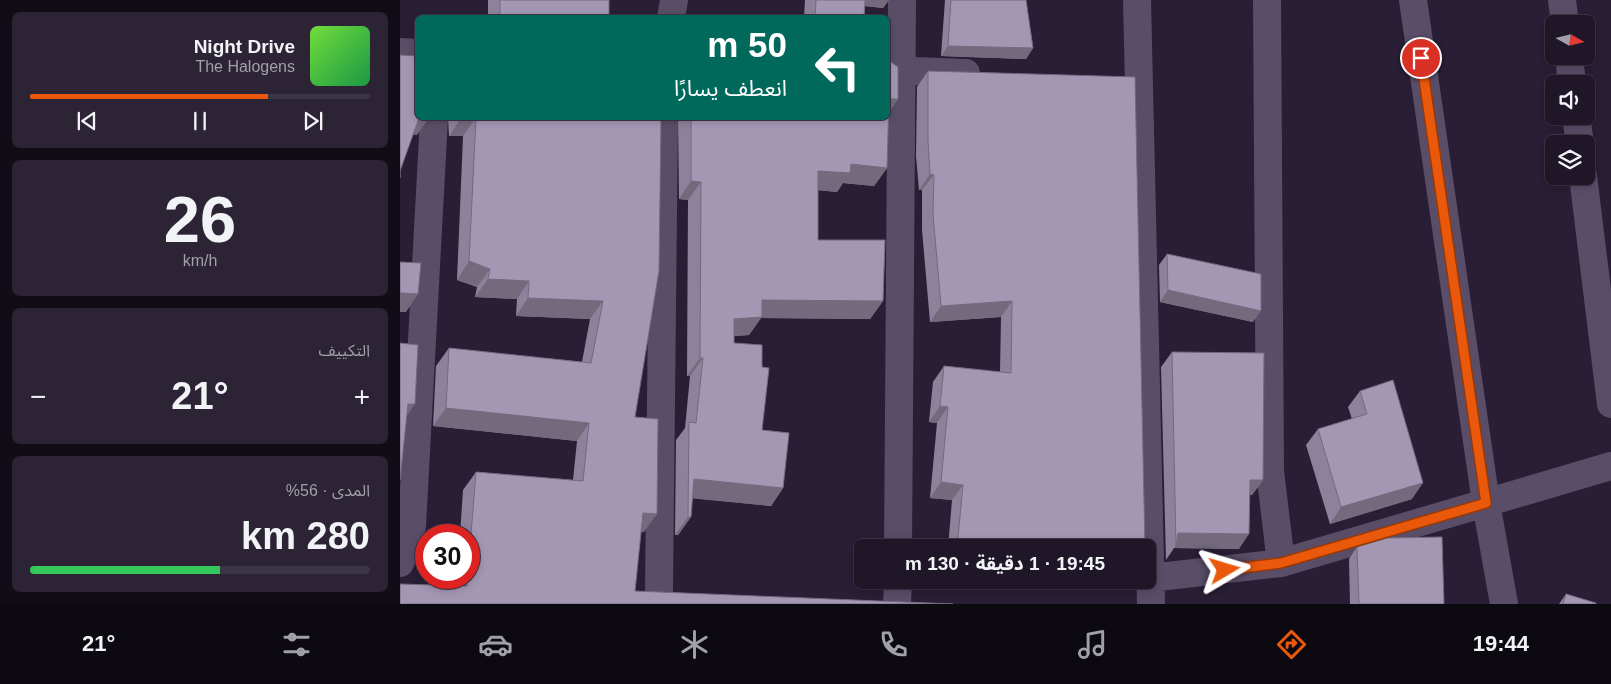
<!DOCTYPE html>
<html lang="ar">
<meta charset="utf-8">
<style>
:root{--surface:#1f1628;--page:#2c2334;--text:#f1f3f6;--muted:#a19fa8;--line:#3c3545;--accent:#ea580c}
body{margin:0;font-family:Arial,"Noto Sans Arabic",sans-serif;background:var(--page);color:var(--text);direction:rtl;height:100vh;display:flex;flex-direction:column;font-size:19px;white-space:nowrap}
*{box-sizing:border-box;margin:0}
p{font-size:16px;color:var(--muted)}
.icon{flex:none;width:28px;height:28px;fill:none;stroke:currentColor;stroke-width:2;stroke-linecap:round;stroke-linejoin:round}
.map{position:relative;flex:1;overflow:hidden;direction:ltr}
.details{display:flex;flex-direction:column;gap:12px;padding:12px;background:#110c16;width:400px}
.details>*{flex:none}
.top-card{position:absolute;left:15px;top:15px;width:475px;height:105px;border-radius:8px;box-shadow:0 2px 8px #0003,0 0 0 1px var(--line);direction:rtl;background:#00695c;color:#fff;overflow:hidden}
.needle{width:32px;rotate:98deg}
.controls{position:absolute;left:1145px;top:15px;display:grid;gap:10px}
.controls a{display:grid;place-items:center;width:50px;height:50px;border-radius:8px;background:var(--surface);box-shadow:0 2px 8px #0003,0 0 0 1px var(--line);font-size:25px}
.speed{position:absolute;left:15px;top:524px;display:flex;gap:10px;font-size:25px;font-weight:700;text-align:center}
.speed>*{display:grid;place-content:center;width:65px;height:65px;border-radius:50%;background:var(--surface);box-shadow:0 2px 8px #0003,0 0 0 1px var(--line);line-height:1}
.speed .limit{border:8px solid #d22;background:#fff;color:#111}
.pin{position:absolute;display:grid;place-items:center;width:42px;height:42px;color:#fff;margin:-21px;border:2px solid #fff;border-radius:50%;box-shadow:0 1px 5px #0007}
.me{position:absolute;width:55px;margin:-28px;rotate:83deg;stroke-linejoin:round;filter:drop-shadow(0 0 4px #0008)}
.turn{display:flex;align-items:center;gap:18px;height:105px;padding:0 20px;font-size:22px}
.turn .icon{width:65px;height:65px;stroke-width:2.5}
.turn b{display:block;font-size:35px;line-height:42px}
.big{font-size:38px;font-weight:700;line-height:1.1}
.details .widget{flex:1;display:flex;flex-direction:column;justify-content:center;gap:8px;min-width:0;padding:0 18px;border-radius:8px;background:var(--page)}
.details .dial{align-items:center;gap:0}
.dial b{font-size:65px;line-height:1}
.song{display:flex;align-items:center;gap:15px}
.cover{width:60px;height:60px;border-radius:8px;background:linear-gradient(135deg,hsl(100 70% 55%),hsl(140 70% 35%))}
.played{height:5px;border-radius:2px;background:linear-gradient(90deg,var(--accent) 70%,var(--line) 70%)}
.keys{display:flex;justify-content:space-around;direction:ltr}
.heat{display:flex;justify-content:space-between;align-items:center;font-size:28px;direction:ltr}
.charge{height:8px;border-radius:4px;background:linear-gradient(90deg,#34c759 56%,var(--line) 0)}
.trip{position:absolute;left:454px;top:539px;width:302px;height:50px;border-radius:8px;background:var(--surface);box-shadow:0 2px 8px #0003,0 0 0 1px var(--line);font-weight:700;line-height:50px;text-align:center;direction:rtl}
.menu{display:flex;height:80px;justify-content:space-around;align-items:center;background:#0c0910;color:var(--muted)}
.menu .icon{width:35px;height:35px}
.menu .selected{color:var(--accent)}
.menu b{font-size:22px;color:var(--text)}
main{display:flex;flex:1;min-height:0}
.map>svg:first-child{display:block}
</style>
<main>
<div class="map">
<svg width="1211" height="604" viewBox="0 0 1211 604">
<rect width="100%" height="100%" fill="#291e35"/>
<g fill="none" stroke-linecap="round" stroke-linejoin="round">
<!-- minor -->
<path stroke="#594d68" stroke-width="28" d="M737 0 751 604
M867 0 870 471 881 563
M1013 0 1086 503 1104 604
M1162 0 1165 24
M271 18 274 0
M0 52 18 53
M1169 56 1172 84
M488 70 566 73
M1176 116 1180 144
M1183 176 1211 404
M498 548 502 0
M0 563 8 544 12 526 34 118
M750 578 881 563 1211 466
M259 589 264 118
M497 604 498 580"/>
</g>
<!-- wall -->
<path fill="#8d829b" d="M88 0H209V18H88Z
M405 0H489L483 8 465 6 464 18H404Z
M545 0H626L633 48 626 59 541 56Z
M488 60 498 67V99L488 113 487 168 474 186 443 183 437 192 418 190V240H485L483 301 470 319 361 318 349 335 334 336V343L362 345V367L369 368 362 430 389 433 383 488 371 506 292 498 291 517 278 535H275L276 440 285 428 290 376H287L288 200 279 199 278 118H488Z
M528 71 745 548H548L552 500 530 498 537 423 529 422 533 382 544 366 600 372 601 317 530 322 522 230V190H519L516 156 517 87Z
M48 118H261L235 417 244 532H241L235 591 56 585V578H69V535H60L63 490 76 472 173 480 177 441 33 426 36 366 49 348 182 362 190 319 116 316 117 299 75 297 77 287 57 280 63 136H49Z
M767 254 853 322 760 302 759 265Z
M772 352 863 480 852 495H850L839 549 774 548 766 560 761 367Z
M960 391 1012 499 930 524 906 445 918 429 952 419 948 407Z
M957 547 1044 604H950L949 559Z
M1166 594 1196 604H1159Z"/>
<!-- shaded-wall -->
<path fill="#736a7e" d="M457 0H489L483 8 454 5Z
M548 46 633 48 626 59 541 56Z
M489 99H498L488 114Z
M18 118H29L17 135 7 134Z
M61 118H76L63 136H49Z
M451 164 487 168 474 186 443 183 437 192 405 189 418 171Z
M530 174 534 175 522 190H519Z
M291 181 301 182 288 200 279 199Z
M69 261 90 269 77 287 57 280Z
M88 279 129 281 117 299 75 297Z
M768 290 861 311 853 322 760 302Z
M0 293 18 294 6 312H0Z
M128 298 203 301 190 319 116 316Z
M362 300 483 301 470 319 361 318 349 335 322 337 334 319Z
M612 301 601 317 530 322 541 306Z
M300 358H303L290 376H287Z
M8 404H15L2 423Z
M540 406 548 407 537 423 529 422Z
M46 408 189 423 177 441 33 426Z
M294 479 383 488 371 506 288 498Z
M850 480H863L852 495H840Z
M541 482 563 485 552 500 530 498Z
M1023 483 1012 499 930 524 941 507Z
M243 513 257 514 244 532 230 531Z
M288 517H291L278 535H275Z
M778 533 849 534 839 549 774 548 776 545Z
M707 580H737L735 583Z"/>
<!-- building -->
<path fill="#a497b4" stroke="#736a7e" d="M100 0H209V18H100Z
M416 0H465L464 18H415Z
M551 0H626L633 48 548 46Z
M0 55 18 56V118H19L0 171V178Z
M488 60 498 67V99H489L487 168 451 164 450 173 418 171V240H485L483 301 362 300V317L334 319V343L362 345V367L369 368 362 430 389 433 383 488 294 479 291 517H288L289 422 296 423 303 358H300L301 182 291 181V118H488Z
M528 71 735 77 745 548H557L563 485 541 482 548 407 540 406 544 366 611 373 612 301 541 306 533 214 534 175 530 174 528 140Z
M61 118H261L259 271 235 417 258 419 257 514 243 513 235 591 553 604H0V584L67 586V578H69V560L76 472 183 481 189 423 46 408 49 348 191 363 203 301 128 298 129 281 88 279 90 269 69 261 76 118Z
M767 254 861 274V311L768 290Z
M0 262 21 263 18 294 0 293Z
M0 343 18 345 15 404H8L0 480Z
M772 352 864 353 863 480H850L849 534 778 533 776 545Z
M993 380 1023 483 941 507 918 429 967 414 960 391Z
M1042 537 1044 604H959L957 547 987 538Z
M1166 594 1196 603V604H1163Z"/>
<g fill="none" stroke-linecap="round" stroke-linejoin="round">
<defs>
<path id="route" d="M825 570 881 563 1086 503 1021 58"/>
</defs>
<!-- route casing -->
<use href="#route" stroke="#983908" stroke-width="12"/>
<!-- route -->
<use href="#route" stroke="#ea580c" stroke-width="9"/>
</g>
</svg>
<div class="controls">
<a><svg class="needle" viewBox="-14 -14 28 28"><path d="M0-13l5 13h-10z" fill="#e53935"/><path d="M0 13l5-13h-10z" fill="#a19fa8"/></svg></a>
<a><svg class="icon" aria-label="sound" viewBox="0 0 24 24"><path d="M4 9h4l5-4v14l-5-4H4zM17 9q2 3 0 6"/></svg></a>
<a><svg class="icon" aria-label="layers" viewBox="0 0 24 24"><path d="M12 4l9 5-9 5-9-5zM3 14l9 5 9-5"/></svg></a>
</div>
<div class="speed"><div class="limit">30</div></div>
<div class="pin" style="left:1021px;top:58px;background:#d93025"><svg class="icon" aria-label="arrive" viewBox="0 0 24 24"><path d="M6 21V4h12l-3 4 3 4H6"/></svg></div>
<svg class="me" style="left:825px;top:570px" viewBox="-20 -20 40 40"><path d="M0-17L14 15 0 8-14 15z" fill="#ea580c" stroke="#fff" stroke-width="4"/></svg>
<div class="trip">19:45 · 1 دقيقة · 130 m</div>
<div class="top-card">
<div class="turn"><svg class="icon" aria-label="left" viewBox="0 0 24 24"><path d="M17 20v-9H6M10 6l-5 5 5 5"/></svg><div><b>50 m</b>انعطف يسارًا</div></div>
</div>
</div>
<section class="details">
<div class="widget">
<div class="song"><i class="cover"></i><div><b>Night Drive</b><p>The Halogens</p></div></div>
<div class="played"></div>
<div class="keys"><svg class="icon" aria-label="previous" viewBox="0 0 24 24"><path d="M18 5L8 12l10 7zM5 5v14"/></svg><svg class="icon" aria-label="pause" viewBox="0 0 24 24"><path d="M8 5v14M16 5v14"/></svg><svg class="icon" aria-label="next" viewBox="0 0 24 24"><path d="M6 5l10 7-10 7zM19 5v14"/></svg></div>
</div>
<div class="widget dial"><b>26</b><p>km/h</p></div>
<div class="widget"><p>التكييف</p>
<div class="heat"><a>−</a><b class="big">21°</b><a>+</a></div>
</div>
<div class="widget"><p>المدى · 56%</p><b class="big">280 km</b><div class="charge"></div></div>
</section>
</main>
<nav class="menu">
<b>19:44</b>
<svg class="icon selected" aria-label="directions" viewBox="0 0 24 24"><path d="M12 3l9 9-9 9-9-9zM9 14v-3h6M13 9l2 2-2 2"/></svg>
<svg class="icon" aria-label="music" viewBox="0 0 24 24"><path d="M9 18V5l10-2v13"/><circle cx="6" cy="18" r="3"/><circle cx="16" cy="16" r="3"/></svg>
<svg class="icon" aria-label="phone" viewBox="0 0 24 24"><path d="M5 4h4l2 5-3 2q2 4 5 5l2-3 5 2v4C11 20 4 13 5 4z"/></svg>
<svg class="icon" aria-label="climate" viewBox="0 0 24 24"><path d="M12 3v18M4 7l16 10M4 17L20 7"/></svg>
<svg class="icon" aria-label="car" viewBox="0 0 24 24"><path d="M5 17H2v-5l4-1 3-4h7l3 4 3 1v5h-3M9 17h6M6 11h13"/><circle cx="7" cy="17" r="2"/><circle cx="17" cy="17" r="2"/></svg>
<svg class="icon" aria-label="filters" viewBox="0 0 24 24"><path d="M4 7h16M4 17h16"/><circle cx="9" cy="7" r="2"/><circle cx="15" cy="17" r="2"/></svg>
<b>21°</b>
</nav>
